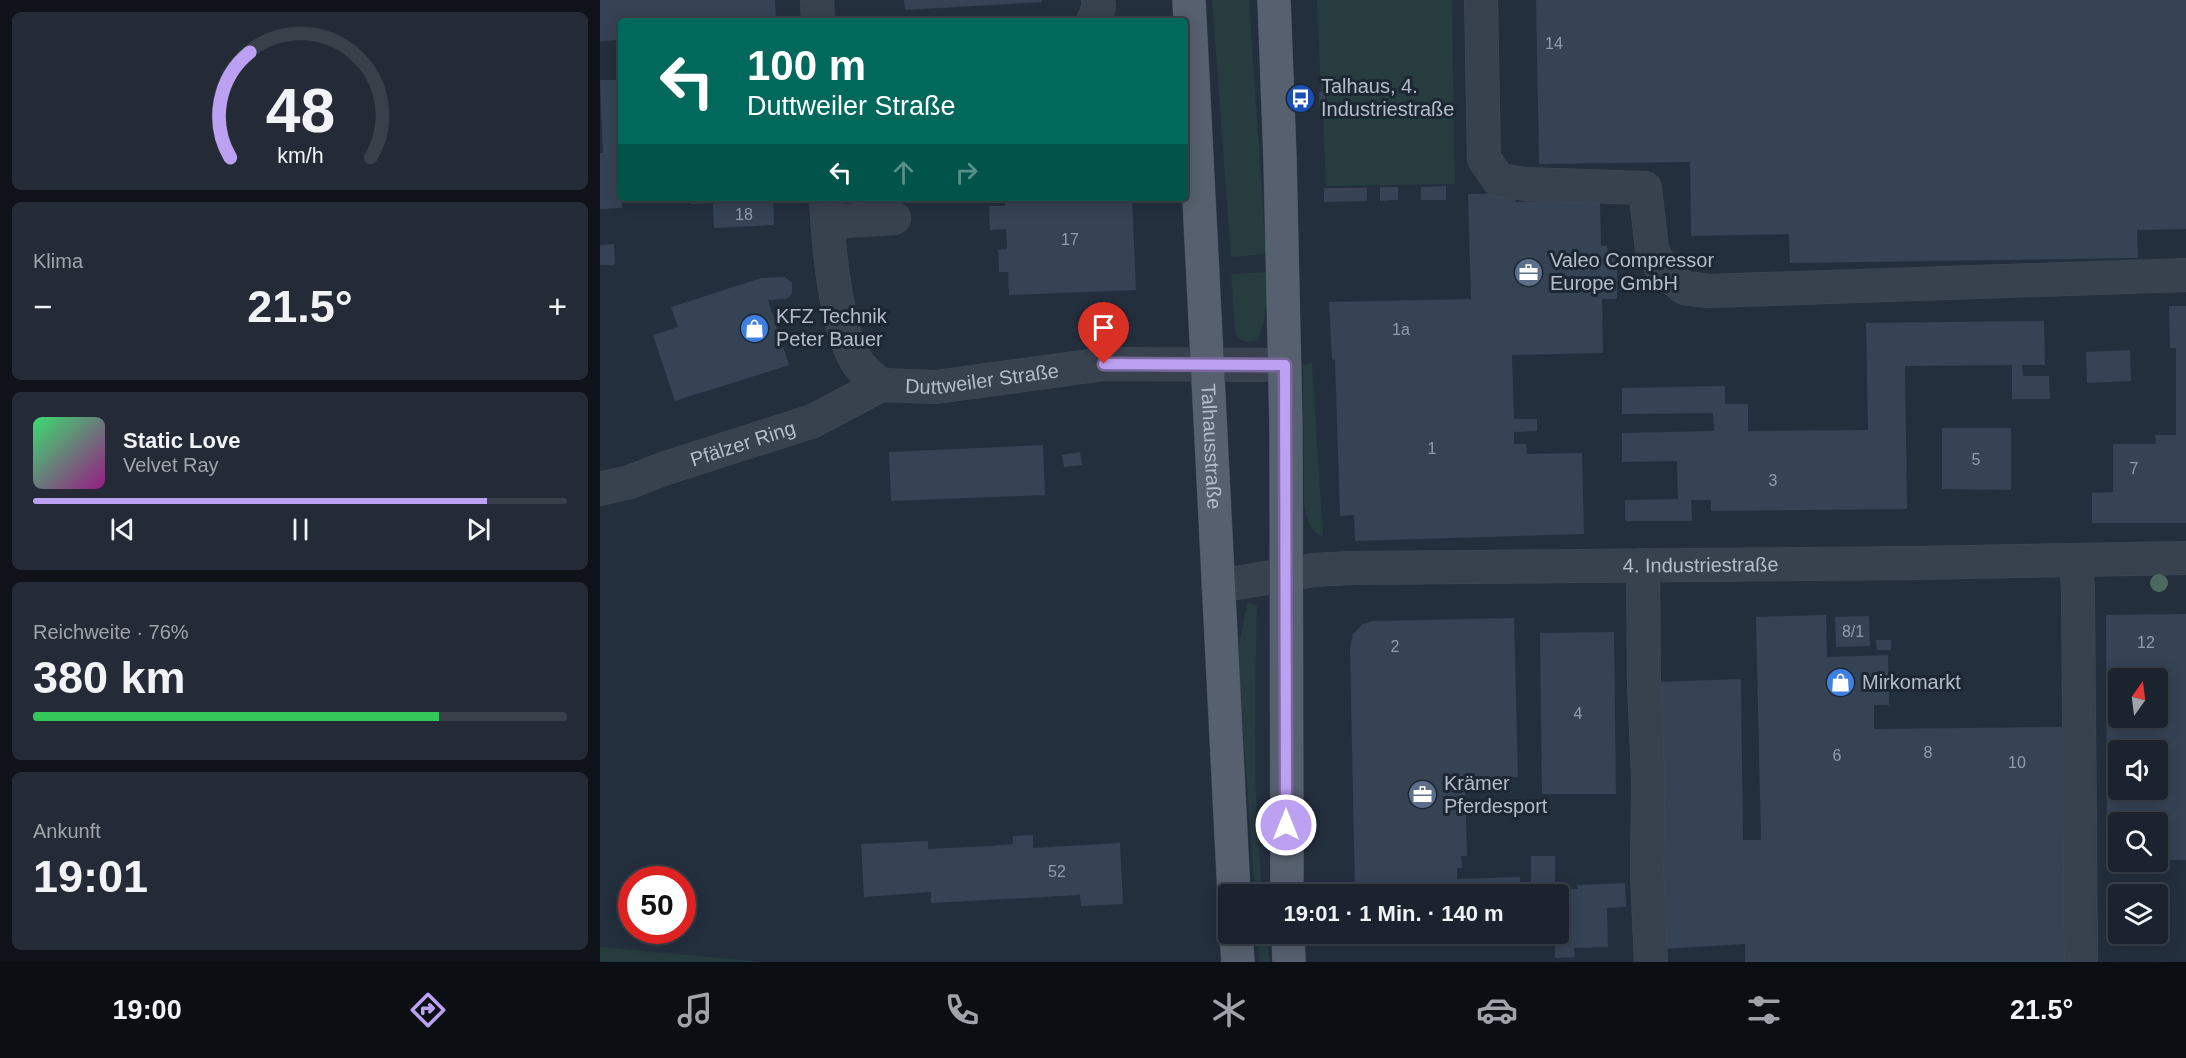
<!DOCTYPE html>
<html lang="de">
<meta charset="utf-8">
<style>
:root{--surface:#1b232e;--page:#242b36;--text:#f1f3f6;--muted:#a0a4aa;--line:#39404a;--accent:#bca0f2}
body{margin:0;font-family:Arial,sans-serif;background:var(--page);color:var(--text);height:100vh;display:flex;flex-direction:column;font-size:22px;white-space:nowrap}
*{box-sizing:border-box;margin:0}
p{font-size:20px;color:var(--muted)}
.icon{flex:none;width:33px;height:33px;fill:none;stroke:currentColor;stroke-width:2;stroke-linecap:round;stroke-linejoin:round}
.map{position:relative;flex:1;overflow:hidden}
.panel{display:flex;flex-direction:column;gap:12px;padding:12px;background:#0f1319;width:600px}
.panel>*{flex:none}
.banner{position:absolute;left:18px;top:18px;width:570px;height:183px;border-radius:6px;box-shadow:0 3px 15px #0003,0 0 0 2px var(--line);background:#00695c;color:#fff;overflow:hidden}
.needle{width:39px;rotate:14deg}
.fabs{position:absolute;left:1508px;top:668px;display:grid;gap:12px}
.fabs a{display:grid;place-items:center;width:60px;height:60px;border-radius:6px;background:var(--surface);box-shadow:0 3px 15px #0003,0 0 0 2px var(--line);font-size:30px}
.speed{position:absolute;left:18px;top:866px;display:flex;gap:12px;font-size:30px;font-weight:700;text-align:center}
.speed>*{display:grid;place-content:center;width:78px;height:78px;border-radius:50%;background:var(--surface);box-shadow:0 3px 15px #0003,0 0 0 2px var(--line);line-height:1}
.speed .limit{border:9px solid #d22;background:#fff;color:#111}
.pin{position:absolute;display:grid;place-items:center;width:51px;height:51px;color:#fff;margin:-62px -26px;border-radius:50% 50% 50% 0;rotate:-45deg;box-shadow:0 0 6px #0007}
.pin .icon{rotate:45deg}
.me{position:absolute;width:66px;margin:-33px;rotate:0deg;stroke-linejoin:round;filter:drop-shadow(0 0 4px #0008)}
.turn{display:flex;align-items:center;gap:21px;height:126px;padding:0 30px;font-size:27px}
.turn .icon{width:78px;height:78px;stroke-width:2.5}
.turn b{display:block;font-size:42px;line-height:51px}
.lanes{display:flex;align-items:center;height:57px;padding:0 30px;background:#0003;justify-content:center;gap:30px;direction:ltr}
.lanes .off{opacity:.35}
.big{font-size:45px;font-weight:700;line-height:1.1}
.panel .tile{flex:1;display:flex;flex-direction:column;justify-content:center;gap:9px;min-width:0;padding:0 21px;border-radius:9px;background:var(--page)}
.panel .dial{align-items:center;gap:0}
.dial svg{height:156px;overflow:visible;fill:none;stroke:var(--line);stroke-width:7;stroke-linecap:round;text-anchor:middle}
.dial text{fill:var(--text);stroke:none}
.song{display:flex;align-items:center;gap:18px}
.cover{width:72px;height:72px;border-radius:9px;background:linear-gradient(135deg,hsl(140 70% 55%),hsl(310 70% 35%))}
.played{height:6px;border-radius:3px;background:linear-gradient(90deg,var(--accent) 85%,var(--line) 85%)}
.keys{display:flex;justify-content:space-around;direction:ltr}
.heat{display:flex;justify-content:space-between;align-items:center;font-size:33px;direction:ltr}
.charge{height:9px;border-radius:4px;background:linear-gradient(90deg,#34c759 76%,var(--line) 0)}
.trip{position:absolute;left:618px;top:884px;width:351px;height:60px;border-radius:6px;background:var(--surface);box-shadow:0 3px 15px #0003,0 0 0 2px var(--line);font-weight:700;line-height:60px;text-align:center}
.menu{display:flex;height:96px;justify-content:space-around;align-items:center;background:#0b0e12;color:var(--muted)}
.menu .icon{width:42px;height:42px}
.menu .selected{color:var(--accent)}
.menu b{font-size:27px;color:var(--text)}
main{display:flex;flex:1;min-height:0}
.map>svg:first-child{display:block}
</style>
<main>
<section class="panel">
<div class="tile dial"><svg viewBox="0 0 100 80">
<path d="M14 69A42 42 0 1 1 86 69"/>
<path d="M14 69A42 42 0 0 1 24 15" stroke="#bca0f2"/>
<text x="50" y="56" font-size="32" font-weight="700">48</text>
<text x="50" y="72" font-size="11">km/h</text>
</svg></div>
<div class="tile"><p>Klima</p>
<div class="heat"><a>−</a><b class="big">21.5°</b><a>+</a></div>
</div>
<div class="tile">
<div class="song"><i class="cover"></i><div><b>Static Love</b><p>Velvet Ray</p></div></div>
<div class="played"></div>
<div class="keys"><svg class="icon" aria-label="previous" viewBox="0 0 24 24"><path d="M18 5L8 12l10 7zM5 5v14"/></svg><svg class="icon" aria-label="pause" viewBox="0 0 24 24"><path d="M8 5v14M16 5v14"/></svg><svg class="icon" aria-label="next" viewBox="0 0 24 24"><path d="M6 5l10 7-10 7zM19 5v14"/></svg></div>
</div>
<div class="tile"><p>Reichweite · 76%</p><b class="big">380 km</b><div class="charge"></div></div>
<div class="tile"><p>Ankunft</p><b class="big">19:01</b></div>
</section>
<div class="map">
<svg width="1586" height="962" viewBox="0 0 1586 962">
<rect width="100%" height="100%" fill="#242f3e"/>
<!-- green -->
<path fill="#263c3f" d="M612 0H649L666 254 631 257Z
M717 0H852L855 184 726 186 723 116 727 115V90H721Z
M667 272C667 295 667 318 658 340 648 343 639 343 635 332L631 274Z
M712 363 723 537C708 532 705 513 704 499L703 365Z
M647 603 657 605C655 701 652 799 663 894H655L640 686 639 647Z
M657 933H667L670 962H659Z
M0 947 165 962H9L0 961Z"/>
<!-- building -->
<path fill="#364354" fill-rule="evenodd" d="M0 0H175L176 21H21V40L0 41Z
M304 0H442V2L305 10Z
M936 0H1586V229L1537 230 1538 258 1190 263 1189 234 1091 236 1090 162 939 164Z
M0 80H21V152H19L22 208 0 209V153H3Z
M725 91 726 113H720L719 92Z
M846 186V200H821V187Z
M780 187H798V200L780 201Z
M724 188H767V201L724 202Z
M915 193V202L1000 200 1001 246H1007L1008 258H1017V299H1002L1003 353 912 355 914 419H937V431L914 432V444H926L927 454 982 453 984 534 755 541 754 515 740 516 735 360 732 359 729 302 871 299 868 194Z
M91 198H173L174 225 114 228 113 203 91 204Z
M405 198H532L536 290 409 295 408 272H399L398 250 407 249 406 229 390 230 389 206H405Z
M14 244 15 265H0V245Z
M185 277 192 283V294L186 299 168 300 189 365 75 401 53 335 78 327 71 307 161 278Z
M1569 306H1586V523H1492V493L1513 492V444H1556L1555 435H1576V348H1570Z
M1444 321 1445 365H1422L1423 376H1449L1450 399H1412V365L1305 366 1307 509 1111 511V500H1091L1092 521H1025V500L1078 499 1077 461 1022 462V433L1114 431 1113 413 1022 414V388L1125 386V404H1148V431L1268 430 1266 323Z
M1530 350 1531 381 1487 383 1486 352Z
M1342 428H1411V490L1342 489Z
M443 445 445 495 291 501 289 452Z
M480 452 482 465 464 467 462 455Z
M1586 614V860H1557V822H1518V860H1507L1506 615ZM1518 678H1557V717H1518ZM1518 750H1557V789H1518Z
M1226 615 1227 657 1288 655 1289 705H1274V729L1468 727 1472 962H1145V944L1060 949 1055 682 1141 679 1143 840H1161L1156 617Z
M1269 616 1270 646 1236 647 1235 617Z
M914 618 918 777 844 778V785L865 784 867 856H861L862 868H857V879L920 877V894H755L750 648 753 634 763 624 772 621Z
M1014 632 1016 794H942L940 633Z
M1276 640H1291V650H1277Z
M433 835V848L520 843 523 904 481 906 480 895 331 903V892L264 897 261 844 328 841V849L391 846 413 844V836Z
M931 856H955V882H931Z
M1025 883 1026 907 1007 908 1008 947 974 948 975 957 955 958V936L948 937V933H958V894H947V889H978L977 885Z"/>
<g fill="none" stroke-linecap="round" stroke-linejoin="round">
<defs>
<g id="minor">
<path d="M217 0 218 21"/>
<path d="M881 0 884 159 899 180 925 184 1045 188 1052 250 1062 269 1084 288 1109 291 1586 275"/>
<path d="M493 21 499 7 498 0"/>
<path id="s1" d="M226 198C228 241 235 327 257 362 263 371 273 378 281 385L336 387 504 364 685 365"/>
<path d="M228 222 294 218"/>
<path id="s2" d="M0 489 30 482 63 469 213 421 281 385"/>
<path d="M1476 561 1478 589 1481 962"/>
<path d="M1043 565 1044 684 1048 778 1047 874 1051 962"/>
<path id="s3" d="M618 586 714 570 751 568 1316 563 1586 558"/>
</g>
<g id="major">
<path id="s4" d="M589 0 634 894"/>
<path d="M674 0 680 158 686 428 687 894"/>
<path d="M636 933 638 962"/>
<path d="M688 933 689 962"/>
</g>
</defs>
<!-- minor casing -->
<use href="#minor" stroke="#414a57" stroke-width="34"/>
<!-- major casing -->
<use href="#major" stroke="#414a57" stroke-width="34"/>
<!-- minor -->
<use href="#minor" stroke="#38414e" stroke-width="33"/>
<!-- major -->
<use href="#major" stroke="#56606e" stroke-width="33"/>
</g>
<!-- trees -->
<circle fill="#4b6a5d" cx="1559" cy="583" r="9"/>
<g fill="none" stroke-linecap="round" stroke-linejoin="round">
<defs>
<path id="route" d="M504 364 685 365 686 825"/>
</defs>
<!-- route casing -->
<use href="#route" stroke="#7a689d" stroke-width="15"/>
<!-- route -->
<use href="#route" stroke="#bca0f2" stroke-width="10"/>
</g>
<!-- icons -->
<defs>
<symbol id="bus-disc" viewBox="-11 -11 22 22"><circle r="9.5" fill="#1a4fb4" stroke="#1d2633"/><path d="M-5-6H5V4H4V6H2V4H-2V6H-4V4H-5ZM-3.5-4V0h7V-4ZM-3.5 1.2v1.5H-2V1.2ZM2 1.2v1.5H3.5V1.2Z" fill="#fff"/></symbol>
<symbol id="office-disc" viewBox="-11 -11 22 22"><circle r="9.5" fill="#5c6f8a" stroke="#1d2633"/><path d="M-6-3h4V-5.5h4V-3h4V5H-6ZM-1-4.5V-3h2v-1.5ZM-6 0V1H6V0Z" fill="#fff"/></symbol>
<symbol id="shop-disc" viewBox="-11 -11 22 22"><circle r="9.5" fill="#3f7fe0" stroke="#1d2633"/><path d="M-5-2.5h2.3a2.7 3.5 0 0 1 5.4 0H5L5.5 6h-11ZM-1.5-2.5h3a1.5 2.3 0 0 0-3 0Z" fill="#fff"/></symbol>
</defs>
<g fill-rule="evenodd">
<use href="#bus-disc" x="684" y="82" width="33" height="33"/>
<use href="#office-disc" x="912" y="256" width="33" height="33"/>
<use href="#shop-disc" x="138" y="312" width="33" height="33"/>
<use href="#shop-disc" x="1224" y="666" width="33" height="33"/>
<use href="#office-disc" x="806" y="778" width="33" height="33"/>
</g>
<g text-anchor="middle" dominant-baseline="central" stroke-width="6" stroke-linejoin="round" paint-order="stroke">
<!-- number labels -->
<g font-size="16" fill="#929caa">
<text x="954" y="43">14</text>
<text x="144" y="214">18</text>
<text x="470" y="239">17</text>
<text x="801" y="329">1a</text>
<text x="832" y="448">1</text>
<text x="1376" y="459">5</text>
<text x="1534" y="468">7</text>
<text x="1173" y="480">3</text>
<text x="1253" y="631">8/1</text>
<text x="1546" y="642">12</text>
<text x="795" y="646">2</text>
<text x="978" y="713">4</text>
<text x="1328" y="752">8</text>
<text x="1237" y="755">6</text>
<text x="1417" y="762">10</text>
<text x="457" y="871">52</text>
</g>
<!-- poi labels -->
<g font-size="20" fill="#b4bcc9" stroke="#1d2633" text-anchor="start">
<text x="721" y="86">Talhaus, 4.<tspan x="721" dy="23">Industriestraße</tspan></text>
<text x="950" y="260">Valeo Compressor<tspan x="950" dy="23">Europe GmbH</tspan></text>
<text x="176" y="316">KFZ Technik<tspan x="176" dy="23">Peter Bauer</tspan></text>
<text x="1262" y="682">Mirkomarkt</text>
<text x="844" y="783">Krämer<tspan x="844" dy="23">Pferdesport</tspan></text>
</g>
<!-- street labels -->
<g font-size="20" fill="#b4bcc9" stroke="#1d2633">
<text stroke="none"><textPath href="#s1" startOffset="303">Duttweiler Straße</textPath></text>
<text stroke="none"><textPath href="#s2" startOffset="150">Pfälzer Ring</textPath></text>
<text stroke="none"><textPath href="#s4" startOffset="447">Talhausstraße</textPath></text>
<text stroke="none"><textPath href="#s3" startOffset="484">4. Industriestraße</textPath></text>
</g>
</g>
</svg>
<div class="fabs">
<a><svg class="needle" viewBox="-14 -14 28 28"><path d="M0-13l5 13h-10z" fill="#e53935"/><path d="M0 13l5-13h-10z" fill="#a0a4aa"/></svg></a>
<a><svg class="icon" aria-label="sound" viewBox="0 0 24 24"><path d="M4 9h4l5-4v14l-5-4H4zM17 9q2 3 0 6"/></svg></a>
<a><svg class="icon" aria-label="search" viewBox="0 0 24 24"><circle cx="10" cy="10" r="6"/><path d="M15 15l6 6"/></svg></a>
<a><svg class="icon" aria-label="layers" viewBox="0 0 24 24"><path d="M12 4l9 5-9 5-9-5zM3 14l9 5 9-5"/></svg></a>
</div>
<div class="speed"><div class="limit">50</div></div>
<div class="pin" style="left:504px;top:364px;background:#d93025"><svg class="icon" aria-label="arrive" viewBox="0 0 24 24"><path d="M6 21V4h12l-3 4 3 4H6"/></svg></div>
<svg class="me" style="left:686px;top:825px" viewBox="-20 -20 40 40"><circle r="17" fill="#bca0f2" stroke="#fff" stroke-width="3"/><path d="M0-11L8 9 0 5-8 9z" fill="#fff"/></svg>
<div class="trip">19:01 · 1 Min. · 140 m</div>
<div class="banner">
<div class="turn"><svg class="icon" aria-label="left" viewBox="0 0 24 24"><path d="M17 20v-9H6M10 6l-5 5 5 5"/></svg><div><b>100 m</b>Duttweiler Straße</div></div>
<div class="lanes"><svg class="icon" aria-label="left" viewBox="0 0 24 24"><path d="M17 20v-9H6M10 6l-5 5 5 5"/></svg><svg class="icon off" aria-label="ahead" viewBox="0 0 24 24"><path d="M12 20V5M6 11l6-6 6 6"/></svg><svg class="icon off" aria-label="right" viewBox="0 0 24 24"><path d="M7 20v-9h11M14 6l5 5-5 5"/></svg></div>
</div>
</div>
</main>
<nav class="menu">
<b>19:00</b>
<svg class="icon selected" aria-label="directions" viewBox="0 0 24 24"><path d="M12 3l9 9-9 9-9-9zM9 14v-3h6M13 9l2 2-2 2"/></svg>
<svg class="icon" aria-label="music" viewBox="0 0 24 24"><path d="M9 18V5l10-2v13"/><circle cx="6" cy="18" r="3"/><circle cx="16" cy="16" r="3"/></svg>
<svg class="icon" aria-label="phone" viewBox="0 0 24 24"><path d="M5 4h4l2 5-3 2q2 4 5 5l2-3 5 2v4C11 20 4 13 5 4z"/></svg>
<svg class="icon" aria-label="climate" viewBox="0 0 24 24"><path d="M12 3v18M4 7l16 10M4 17L20 7"/></svg>
<svg class="icon" aria-label="car" viewBox="0 0 24 24"><path d="M5 17H2v-5l4-1 3-4h7l3 4 3 1v5h-3M9 17h6M6 11h13"/><circle cx="7" cy="17" r="2"/><circle cx="17" cy="17" r="2"/></svg>
<svg class="icon" aria-label="filters" viewBox="0 0 24 24"><path d="M4 7h16M4 17h16"/><circle cx="9" cy="7" r="2"/><circle cx="15" cy="17" r="2"/></svg>
<b>21.5°</b>
</nav>
